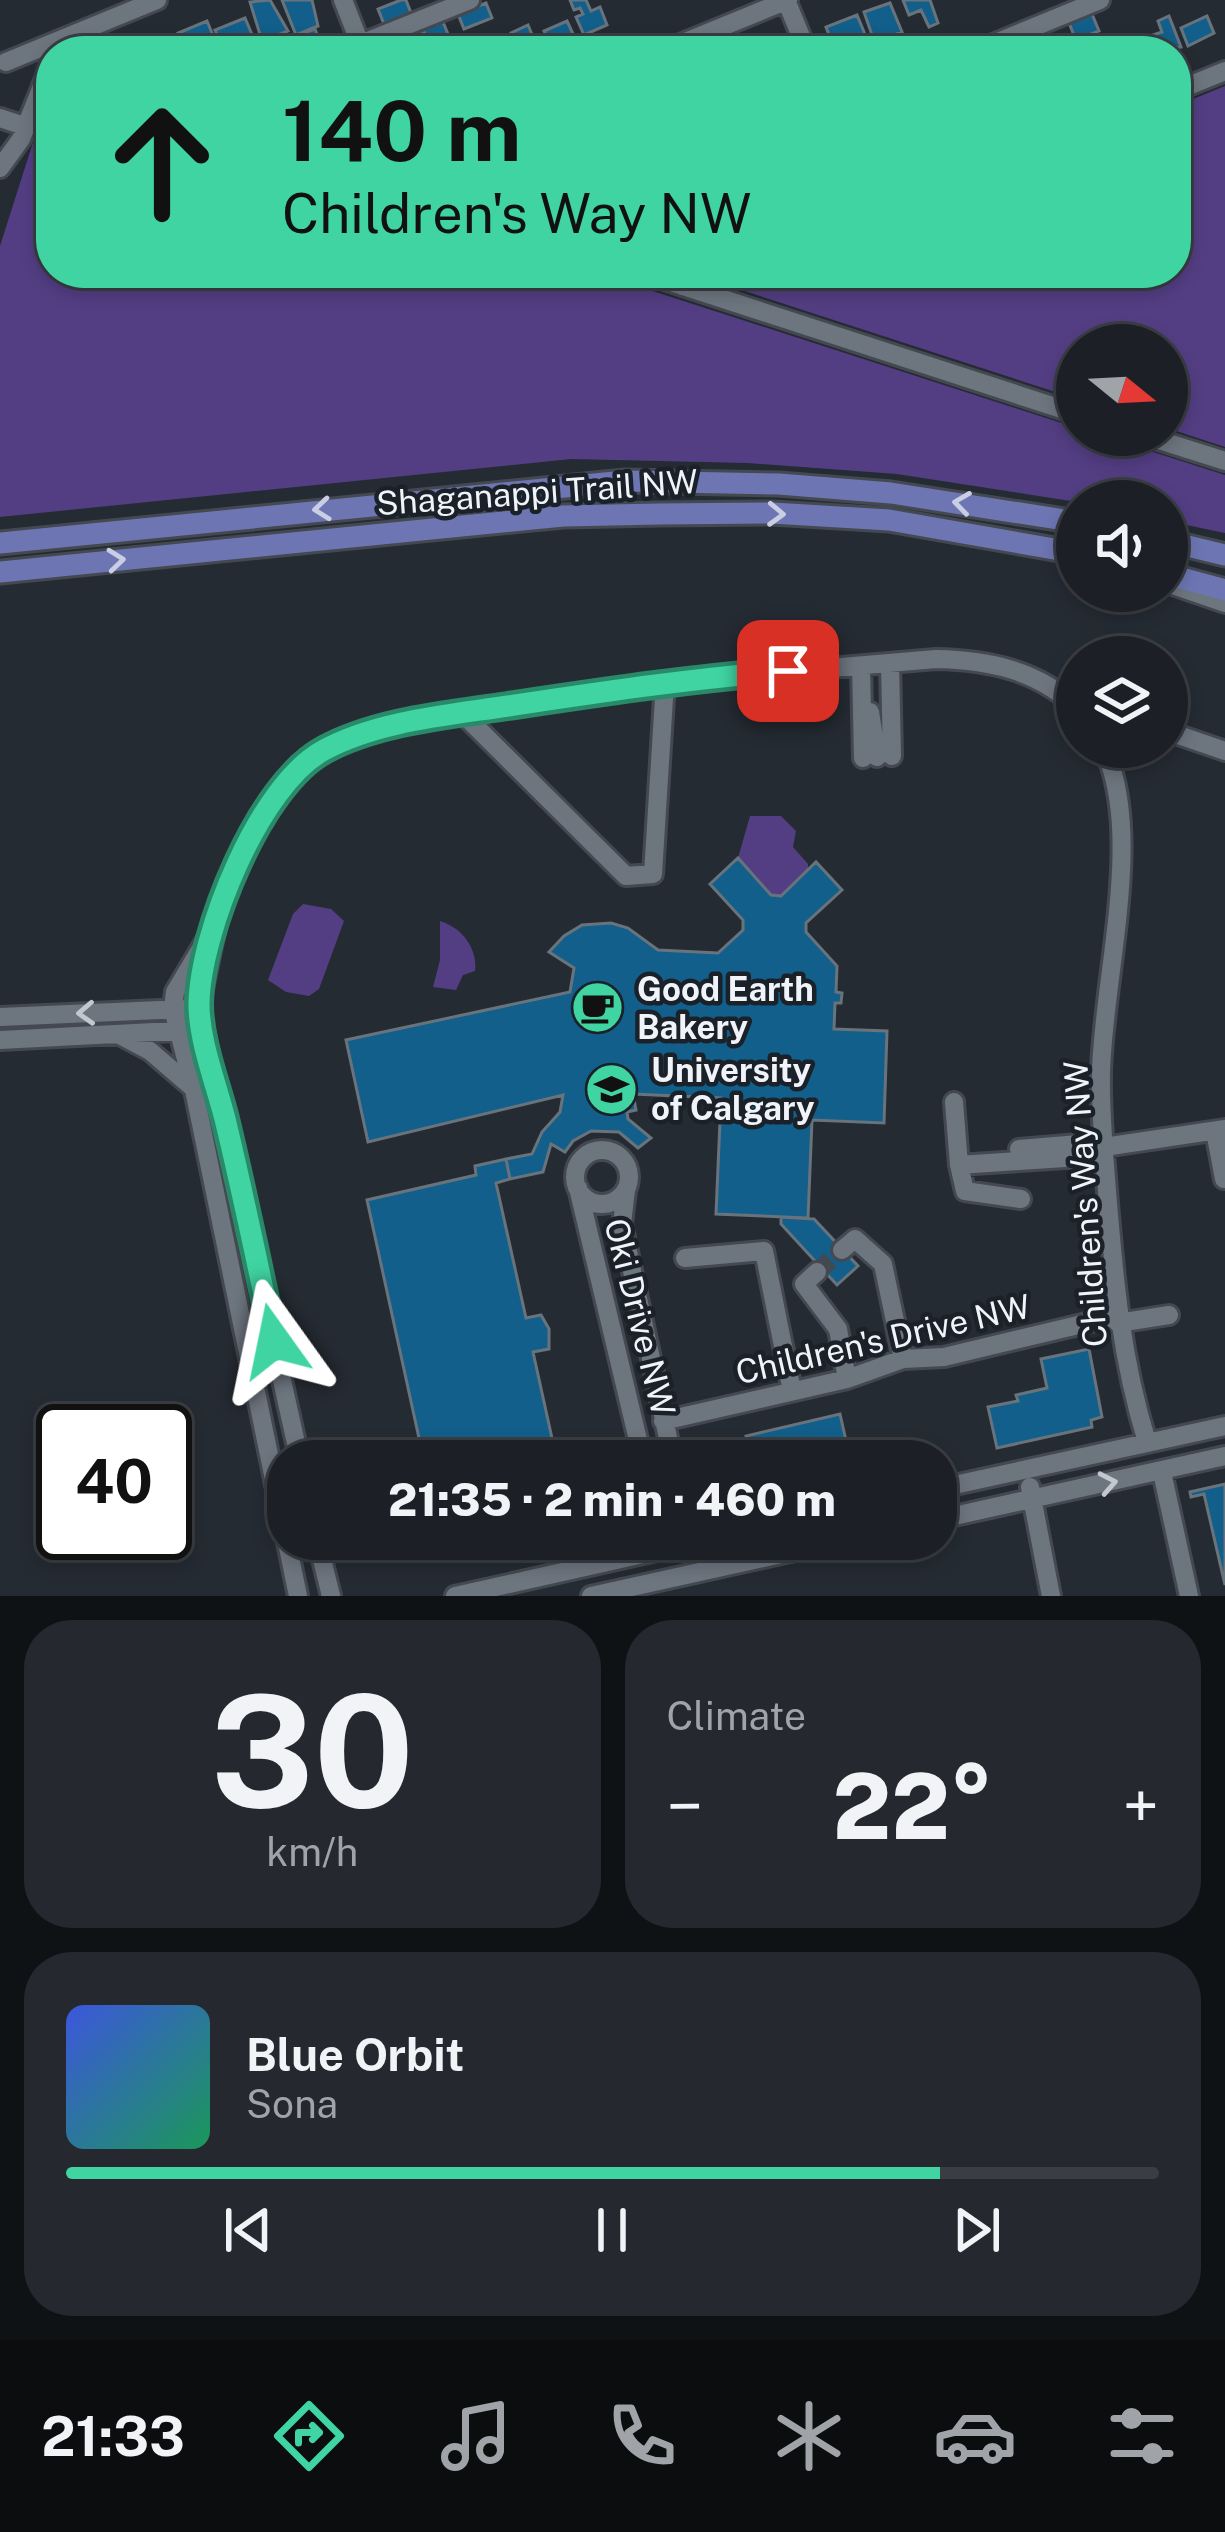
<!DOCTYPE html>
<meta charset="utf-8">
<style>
:root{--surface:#1c2026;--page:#25282e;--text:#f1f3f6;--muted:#a0a3a7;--line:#3a3e43;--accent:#3fd4a2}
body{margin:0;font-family:"Public Sans",sans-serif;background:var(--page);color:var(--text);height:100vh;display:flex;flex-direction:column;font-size:45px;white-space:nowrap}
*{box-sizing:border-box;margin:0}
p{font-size:39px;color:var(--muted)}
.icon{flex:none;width:66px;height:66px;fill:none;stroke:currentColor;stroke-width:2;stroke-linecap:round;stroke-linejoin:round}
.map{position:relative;height:1596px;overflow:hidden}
.drawer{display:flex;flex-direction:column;gap:24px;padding:24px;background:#0f1215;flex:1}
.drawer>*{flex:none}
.guide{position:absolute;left:36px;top:36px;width:1155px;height:252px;border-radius:48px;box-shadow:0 6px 18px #0003,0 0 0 3px var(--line);background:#3fd4a2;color:#111;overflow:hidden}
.needle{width:78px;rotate:108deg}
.fabs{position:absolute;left:1056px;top:324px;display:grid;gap:24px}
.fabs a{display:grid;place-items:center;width:132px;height:132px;border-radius:50%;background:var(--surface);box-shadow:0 6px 18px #0003,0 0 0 3px var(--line);font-size:60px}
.speed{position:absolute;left:36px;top:1404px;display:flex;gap:24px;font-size:60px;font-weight:700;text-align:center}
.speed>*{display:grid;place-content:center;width:156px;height:156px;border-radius:50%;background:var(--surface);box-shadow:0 6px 18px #0003,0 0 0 3px var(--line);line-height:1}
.speed .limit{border:6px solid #111;border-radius:18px;background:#fff;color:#111}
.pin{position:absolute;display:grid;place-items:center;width:102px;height:102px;color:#fff;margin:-51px;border-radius:24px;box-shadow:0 6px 18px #0006}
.me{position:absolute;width:132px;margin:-66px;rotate:348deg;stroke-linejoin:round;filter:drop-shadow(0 0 9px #0008)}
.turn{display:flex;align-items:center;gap:42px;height:252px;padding:0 48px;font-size:54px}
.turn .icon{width:156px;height:156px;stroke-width:2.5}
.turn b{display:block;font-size:84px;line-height:102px}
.big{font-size:90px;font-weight:800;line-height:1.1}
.drawer .widget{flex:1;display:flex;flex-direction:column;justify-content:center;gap:18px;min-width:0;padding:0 42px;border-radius:48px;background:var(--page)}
.drawer .dial{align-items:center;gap:0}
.dial b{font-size:156px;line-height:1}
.song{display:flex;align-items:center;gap:36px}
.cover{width:144px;height:144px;border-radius:18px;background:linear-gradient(135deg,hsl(230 70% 55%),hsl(150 70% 35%))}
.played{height:12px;border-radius:6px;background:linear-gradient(90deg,var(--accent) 80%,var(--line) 80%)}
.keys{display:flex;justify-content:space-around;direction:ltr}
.heat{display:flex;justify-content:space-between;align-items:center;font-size:66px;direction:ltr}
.drawer .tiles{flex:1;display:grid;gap:24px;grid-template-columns:1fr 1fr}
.widget:last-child{grid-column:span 2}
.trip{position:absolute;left:267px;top:1440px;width:690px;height:120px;border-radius:48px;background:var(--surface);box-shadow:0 6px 18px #0003,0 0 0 3px var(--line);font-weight:800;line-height:120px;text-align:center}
.tab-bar{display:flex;height:192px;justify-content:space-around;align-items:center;background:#0b0d0f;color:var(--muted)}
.tab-bar .icon{width:84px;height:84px}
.tab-bar .current{color:var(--accent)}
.tab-bar b{font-size:54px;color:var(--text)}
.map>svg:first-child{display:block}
</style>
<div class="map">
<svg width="1225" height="1596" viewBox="0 0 1225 1596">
<rect width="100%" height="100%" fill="#252b33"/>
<!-- green -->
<path fill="#533e83" d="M1225 86V447L1167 428V345H1077V399L717 282 738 273H1176V106Z
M49 92 51 273H597L1077 428V435H1100L1225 475V533L1167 521V501L1077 502 897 474 747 463 571 459 0 517V246Z
M750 816H781L796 831 793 847 808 864V870L781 896 771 895 738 858Z
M303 904 331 909 344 921 319 989 309 996 286 992 268 980 293 914Z
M440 921C461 927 478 948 475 971L463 975 456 990 433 987 440 960Z"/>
<!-- building -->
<path fill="#115f8a" stroke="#68737b" stroke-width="3" d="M270 0 288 31 262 41 250 2Z
M282 0H312L318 26 296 35Z
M401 0H406L411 13 384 24 378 9Z
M570 0H586L591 11 600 7 607 25 584 35 576 17 583 14 580 8 574 10Z
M903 0H930L938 23 929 27 921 10 909 15Z
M486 3 492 18 464 29 458 14Z
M890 3 902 32 879 41 873 38 864 12Z
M1092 14 1099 31 1076 40 1069 23Z
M857 15 872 51H850L846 40 833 45 826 27Z
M1169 16 1181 47 1156 51 1150 36 1162 32 1158 21Z
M1207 16 1214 33 1188 46 1181 28Z
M245 18 259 51H224L215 30Z
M207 21 217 45 203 51H185L178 33Z
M567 21 575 38 557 46 555 41 550 43 544 31Z
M443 22 450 39 430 47 423 29Z
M528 25 539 51H518L511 33Z
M315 29 323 50 302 51 296 36Z
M420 30 429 50 408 51 402 38Z
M738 858 771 895 781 896 816 862 842 890 806 923V932L837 966 836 992 842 993 841 1003H835L834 1029 887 1031 884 1123 812 1120 808 1218 716 1214 721 1098 633 1094 636 1110 627 1112 628 1119 651 1138 638 1148 619 1132 591 1131 573 1141 565 1152 551 1144 543 1172 510 1179 506 1159 532 1154 542 1132 560 1112 563 1095 368 1142 346 1040 570 992 574 968 549 952 564 936 582 925 611 923 628 928 658 950 718 953 743 930V920L710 884Z
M506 1159 510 1179 496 1183 526 1318 541 1315 549 1329V1349L533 1352 557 1461H424L367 1200 476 1175 475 1166Z
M781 1217 814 1219 858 1266 837 1285 781 1224Z
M1089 1349 1102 1417 1091 1420 1092 1427 997 1448 988 1407 1018 1401 1016 1395 1047 1388 1041 1359Z
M840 1414 849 1454 819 1461H752L746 1436Z
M1225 1484V1585L1204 1494 1191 1497 1190 1492Z"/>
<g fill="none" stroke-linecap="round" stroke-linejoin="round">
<!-- minor-tunnel -->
<path stroke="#434951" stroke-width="18" stroke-dasharray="18 9" stroke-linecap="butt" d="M817 1272 842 1250"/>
<defs>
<path id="minor" d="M343 0 363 51
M786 0 807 51
M343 51 470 0
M663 51 788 0
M976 51 1100 0
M6 62 157 0
M1176 91 1225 71
M0 118 27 127
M0 168 21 139 46 76
M643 273 1077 414
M682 286 713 273
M1143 435 1225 461
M1167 583 1225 603
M890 663 892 756
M861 666 863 758
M870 712 877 757
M462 713 626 876 653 874 665 682
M1167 731 1225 751
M1103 747C1145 832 1103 978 1101 1072 1100 1111 1104 1152 1107 1191 1114 1278 1121 1358 1147 1442
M205 942 175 992 173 1009 194 1090 298 1596
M0 1017 183 1009
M118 1034 150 1051 193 1088
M0 1040 192 1030
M954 1102 959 1165 965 1191 1021 1199
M1215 1131 1224 1179
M1019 1149 1079 1144 1099 1147
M575 1177a27 27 0 1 1 54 0a27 27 0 1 1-54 0Z
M959 1165 1080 1157 1104 1147 1225 1129
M578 1188 643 1461
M626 1190 622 1224 673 1461
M842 1250 855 1239 883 1264 903 1359
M685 1258 764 1251 792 1391
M817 1272 804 1284 838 1329 847 1379
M1118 1323 1169 1315
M663 1421 847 1379 903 1359 944 1357 1116 1316
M300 1461 199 1008 217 922 243 854 260 815 289 778 321 751 363 733 462 713 665 682 936 659C987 660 1040 670 1077 709
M1162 1472 1189 1596
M1030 1487 1051 1596
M936 1489 1225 1426
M936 1520 1225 1456
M317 1539 331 1596
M455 1596 710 1539
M591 1596 849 1539"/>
<path id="major" d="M1167 541 1225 555
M0 543 625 481 779 484 891 493 1077 522
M0 572 563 516 659 514 772 513 889 520 1077 553
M1167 574 1225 590"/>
</defs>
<!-- minor casing -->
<use href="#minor" stroke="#444951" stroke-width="24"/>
<!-- major casing -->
<use href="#major" stroke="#444951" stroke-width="27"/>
<!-- minor -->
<use href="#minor" stroke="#6d757f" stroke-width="18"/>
<!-- major -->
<use href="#major" stroke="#6d76b3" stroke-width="21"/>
</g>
<!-- one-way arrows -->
<defs><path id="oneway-chevron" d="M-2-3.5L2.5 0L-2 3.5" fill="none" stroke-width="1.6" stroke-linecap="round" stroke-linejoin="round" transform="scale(3)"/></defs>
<g stroke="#c9cee5">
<use href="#oneway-chevron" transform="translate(962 503) rotate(-172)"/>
<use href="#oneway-chevron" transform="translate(322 509) rotate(174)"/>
<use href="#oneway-chevron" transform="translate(776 514) rotate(2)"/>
<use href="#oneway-chevron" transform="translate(116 560) rotate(-6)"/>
</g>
<g stroke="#c2c8cf">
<use href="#oneway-chevron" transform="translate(86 1013) rotate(177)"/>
<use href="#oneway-chevron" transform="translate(1108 1483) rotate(-11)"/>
</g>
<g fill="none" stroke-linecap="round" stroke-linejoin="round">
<defs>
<path id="route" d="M274 1341C258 1267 243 1193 225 1119 216 1083 199 1041 199 1004 200 933 259 785 324 750 377 721 449 715 508 706 602 692 694 678 788 671"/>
</defs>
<!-- route casing -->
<use href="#route" stroke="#298a69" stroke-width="30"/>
<!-- route -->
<use href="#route" stroke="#3fd4a2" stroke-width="21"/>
</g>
<!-- icons -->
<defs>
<symbol id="cafe-disc" viewBox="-11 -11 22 22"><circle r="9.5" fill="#3fd4a2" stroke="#1b2129"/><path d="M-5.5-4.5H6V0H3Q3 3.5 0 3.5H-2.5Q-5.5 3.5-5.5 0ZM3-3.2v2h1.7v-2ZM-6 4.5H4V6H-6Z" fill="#111"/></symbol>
<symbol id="university-disc" viewBox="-11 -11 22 22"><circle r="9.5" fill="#3fd4a2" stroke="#1b2129"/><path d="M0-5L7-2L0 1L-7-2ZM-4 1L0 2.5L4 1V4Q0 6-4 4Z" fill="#111"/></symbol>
</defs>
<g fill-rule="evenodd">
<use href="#cafe-disc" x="568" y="978" width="59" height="59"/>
<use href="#university-disc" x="582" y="1060" width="59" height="59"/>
</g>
<g text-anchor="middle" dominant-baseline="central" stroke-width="9" stroke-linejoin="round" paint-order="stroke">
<!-- street labels -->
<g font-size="33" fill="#f0f4fa" stroke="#1b2129">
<text transform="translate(537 492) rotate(-4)">Shaganappi Trail NW</text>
<text transform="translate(1085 1204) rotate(-94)">Children's Way NW</text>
<text transform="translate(640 1317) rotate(76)">Oki Drive NW</text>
<text transform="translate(883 1339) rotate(-13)">Children's Drive NW</text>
</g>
<!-- poi labels -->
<g font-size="33" font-weight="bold" fill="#f0f4fa" stroke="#1b2129" text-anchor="start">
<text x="637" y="989">Good Earth<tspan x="637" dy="38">Bakery</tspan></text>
<text x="651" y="1070">University<tspan x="651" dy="38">of Calgary</tspan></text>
</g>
</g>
</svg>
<div class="fabs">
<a><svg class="needle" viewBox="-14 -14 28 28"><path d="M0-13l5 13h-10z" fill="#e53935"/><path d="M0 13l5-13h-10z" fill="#a0a3a7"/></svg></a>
<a><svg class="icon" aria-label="sound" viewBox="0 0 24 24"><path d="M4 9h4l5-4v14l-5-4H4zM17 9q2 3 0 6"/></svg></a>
<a><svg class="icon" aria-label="layers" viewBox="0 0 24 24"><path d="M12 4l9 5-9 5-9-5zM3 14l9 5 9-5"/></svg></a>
</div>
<div class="speed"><div class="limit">40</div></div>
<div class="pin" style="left:788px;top:671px;background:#d93025"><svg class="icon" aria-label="arrive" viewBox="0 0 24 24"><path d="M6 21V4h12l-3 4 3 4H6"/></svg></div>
<svg class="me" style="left:274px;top:1341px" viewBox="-20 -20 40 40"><path d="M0-17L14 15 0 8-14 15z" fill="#3fd4a2" stroke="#fff" stroke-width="4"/></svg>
<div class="trip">21:35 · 2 min · 460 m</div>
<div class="guide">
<div class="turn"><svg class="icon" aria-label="ahead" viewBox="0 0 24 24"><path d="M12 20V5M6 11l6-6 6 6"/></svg><div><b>140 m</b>Children's Way NW</div></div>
</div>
</div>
<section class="drawer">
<div class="tiles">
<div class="widget dial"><b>30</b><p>km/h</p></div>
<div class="widget"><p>Climate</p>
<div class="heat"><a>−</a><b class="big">22°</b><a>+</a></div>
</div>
<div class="widget">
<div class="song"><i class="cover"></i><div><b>Blue Orbit</b><p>Sona</p></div></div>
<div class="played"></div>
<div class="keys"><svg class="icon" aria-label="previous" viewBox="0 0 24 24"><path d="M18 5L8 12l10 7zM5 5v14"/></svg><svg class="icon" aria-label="pause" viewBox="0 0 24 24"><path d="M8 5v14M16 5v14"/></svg><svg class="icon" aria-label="next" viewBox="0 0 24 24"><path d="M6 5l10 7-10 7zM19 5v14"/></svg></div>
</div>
</div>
</section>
<nav class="tab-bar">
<b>21:33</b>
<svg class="icon current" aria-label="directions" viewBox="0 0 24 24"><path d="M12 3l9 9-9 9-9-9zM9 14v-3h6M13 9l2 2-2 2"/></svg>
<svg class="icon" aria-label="music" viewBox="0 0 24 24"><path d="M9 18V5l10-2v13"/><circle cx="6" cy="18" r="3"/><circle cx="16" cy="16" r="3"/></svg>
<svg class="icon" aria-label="phone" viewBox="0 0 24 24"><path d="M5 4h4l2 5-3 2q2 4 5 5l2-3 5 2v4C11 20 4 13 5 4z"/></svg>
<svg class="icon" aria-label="climate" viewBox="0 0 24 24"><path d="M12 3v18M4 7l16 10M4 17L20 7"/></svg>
<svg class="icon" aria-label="car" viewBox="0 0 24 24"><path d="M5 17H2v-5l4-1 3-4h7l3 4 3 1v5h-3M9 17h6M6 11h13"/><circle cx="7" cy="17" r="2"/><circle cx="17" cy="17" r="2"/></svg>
<svg class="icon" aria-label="filters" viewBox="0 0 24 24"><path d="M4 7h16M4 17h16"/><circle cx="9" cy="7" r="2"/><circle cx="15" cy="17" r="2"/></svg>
</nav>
